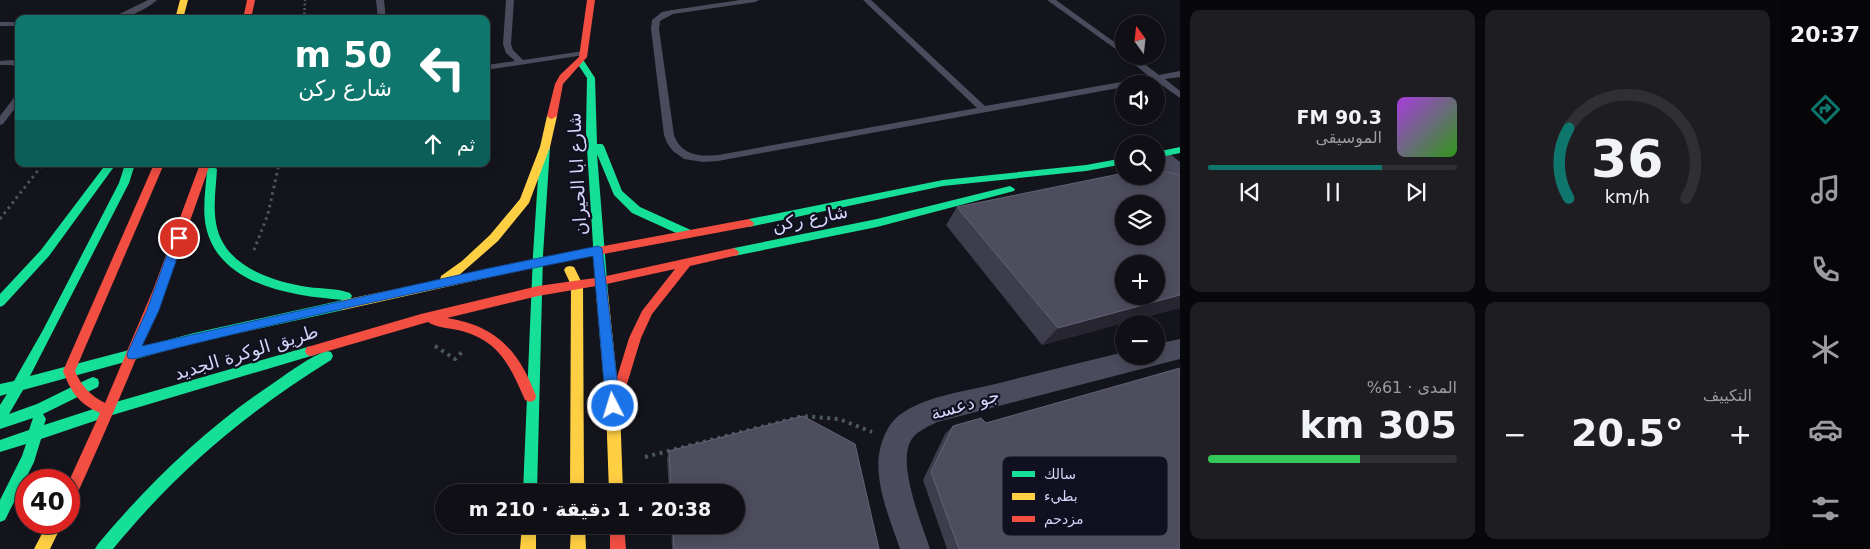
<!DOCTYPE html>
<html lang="ar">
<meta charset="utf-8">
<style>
:root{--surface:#0f0f15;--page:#1d1d22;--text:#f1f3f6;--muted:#9b9ca0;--line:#2f2f34;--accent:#0f766e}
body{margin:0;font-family:"DejaVu Sans","Noto Sans Arabic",sans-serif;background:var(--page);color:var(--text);direction:rtl;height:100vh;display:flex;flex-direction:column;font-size:19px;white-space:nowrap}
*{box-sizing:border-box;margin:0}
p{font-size:16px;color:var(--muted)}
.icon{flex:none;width:28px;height:28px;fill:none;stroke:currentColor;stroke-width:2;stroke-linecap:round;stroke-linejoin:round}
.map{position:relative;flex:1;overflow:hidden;direction:ltr}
.drawer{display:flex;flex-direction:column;gap:10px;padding:10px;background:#08080c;width:600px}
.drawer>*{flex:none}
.banner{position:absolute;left:15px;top:15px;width:475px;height:152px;border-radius:10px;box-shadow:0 2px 12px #0003,0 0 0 1px var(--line);direction:rtl;background:#0f766e;color:#fff;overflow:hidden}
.needle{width:32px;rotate:345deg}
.buttons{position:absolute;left:1115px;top:15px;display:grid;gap:10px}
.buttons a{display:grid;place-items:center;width:50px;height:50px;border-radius:50%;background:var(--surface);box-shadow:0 2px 12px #0003,0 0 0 1px var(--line);font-size:25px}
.speed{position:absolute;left:15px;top:469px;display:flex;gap:10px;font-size:25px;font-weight:700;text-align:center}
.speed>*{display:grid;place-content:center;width:65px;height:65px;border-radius:50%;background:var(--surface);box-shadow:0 2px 12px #0003,0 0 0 1px var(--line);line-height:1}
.speed .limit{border:8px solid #d22;background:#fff;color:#111}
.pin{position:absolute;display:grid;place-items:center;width:42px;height:42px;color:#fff;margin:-21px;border:2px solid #fff;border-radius:50%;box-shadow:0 1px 5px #0007}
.me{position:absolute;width:55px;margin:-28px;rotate:355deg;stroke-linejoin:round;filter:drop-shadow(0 0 4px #0008)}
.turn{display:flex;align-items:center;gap:18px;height:105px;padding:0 15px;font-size:22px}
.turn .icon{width:65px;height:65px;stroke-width:2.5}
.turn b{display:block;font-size:35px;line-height:42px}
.then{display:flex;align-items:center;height:48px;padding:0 15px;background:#0003;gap:10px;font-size:19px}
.big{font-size:38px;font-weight:800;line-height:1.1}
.drawer .widget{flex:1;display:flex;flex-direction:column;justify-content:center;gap:8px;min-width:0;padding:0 18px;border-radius:10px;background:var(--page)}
.drawer .dial{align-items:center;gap:0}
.dial svg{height:130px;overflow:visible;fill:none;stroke:var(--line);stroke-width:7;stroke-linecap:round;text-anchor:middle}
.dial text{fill:var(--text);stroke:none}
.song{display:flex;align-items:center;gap:15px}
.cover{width:60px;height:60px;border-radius:8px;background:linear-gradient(135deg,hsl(280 70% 55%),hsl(110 70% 35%))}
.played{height:5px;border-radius:2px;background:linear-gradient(90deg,var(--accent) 70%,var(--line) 70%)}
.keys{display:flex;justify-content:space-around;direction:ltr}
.heat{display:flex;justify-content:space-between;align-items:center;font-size:28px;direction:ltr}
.charge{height:8px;border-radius:4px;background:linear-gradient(90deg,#34c759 61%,var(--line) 0)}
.drawer .tiles{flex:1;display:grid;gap:10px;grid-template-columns:repeat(2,1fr)}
.trip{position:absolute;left:435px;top:484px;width:310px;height:50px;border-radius:25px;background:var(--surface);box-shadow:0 2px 12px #0003,0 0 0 1px var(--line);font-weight:800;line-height:50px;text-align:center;direction:rtl}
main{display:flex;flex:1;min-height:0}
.tabs{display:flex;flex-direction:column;width:90px;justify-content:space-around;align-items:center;background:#060608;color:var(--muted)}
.tabs .icon{width:35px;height:35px}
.tabs .current{color:var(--accent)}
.tabs b{font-size:22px;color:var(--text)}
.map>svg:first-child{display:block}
</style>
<main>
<nav class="tabs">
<b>20:37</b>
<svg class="icon current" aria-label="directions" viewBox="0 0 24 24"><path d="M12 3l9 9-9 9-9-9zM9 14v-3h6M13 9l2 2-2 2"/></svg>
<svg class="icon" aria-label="music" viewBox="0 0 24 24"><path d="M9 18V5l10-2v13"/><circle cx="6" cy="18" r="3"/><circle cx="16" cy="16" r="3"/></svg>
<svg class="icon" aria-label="phone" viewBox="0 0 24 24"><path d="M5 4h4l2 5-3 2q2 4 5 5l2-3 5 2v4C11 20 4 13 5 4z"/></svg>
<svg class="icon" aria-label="climate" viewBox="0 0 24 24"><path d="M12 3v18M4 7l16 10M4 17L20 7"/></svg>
<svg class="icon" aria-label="car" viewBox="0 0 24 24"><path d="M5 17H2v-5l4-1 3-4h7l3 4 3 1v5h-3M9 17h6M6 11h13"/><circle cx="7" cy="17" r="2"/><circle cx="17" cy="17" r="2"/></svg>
<svg class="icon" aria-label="filters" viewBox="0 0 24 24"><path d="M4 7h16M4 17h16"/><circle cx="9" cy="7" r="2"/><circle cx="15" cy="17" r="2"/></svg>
</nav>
<section class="drawer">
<div class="tiles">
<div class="widget dial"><svg viewBox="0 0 100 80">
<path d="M14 69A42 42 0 1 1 86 69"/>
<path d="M14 69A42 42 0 0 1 14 26" stroke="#0f766e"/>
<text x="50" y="56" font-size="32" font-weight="700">36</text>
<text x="50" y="72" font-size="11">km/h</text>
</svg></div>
<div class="widget">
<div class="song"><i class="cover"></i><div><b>90.3 FM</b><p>الموسيقى</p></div></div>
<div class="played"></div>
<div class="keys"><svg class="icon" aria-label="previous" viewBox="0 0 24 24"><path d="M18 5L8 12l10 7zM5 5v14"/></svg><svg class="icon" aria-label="pause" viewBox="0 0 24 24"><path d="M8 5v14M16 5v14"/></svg><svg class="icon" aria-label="next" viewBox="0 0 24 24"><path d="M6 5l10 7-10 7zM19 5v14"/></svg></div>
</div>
<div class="widget"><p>التكييف</p>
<div class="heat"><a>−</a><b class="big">20.5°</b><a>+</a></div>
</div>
<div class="widget"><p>المدى · 61%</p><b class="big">305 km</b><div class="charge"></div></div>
</div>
</section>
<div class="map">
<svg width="1180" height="549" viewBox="0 0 1180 549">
<rect width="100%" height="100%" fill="#14141c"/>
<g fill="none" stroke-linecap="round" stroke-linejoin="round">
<!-- path-far2 -->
<path stroke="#4a5860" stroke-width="2.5" stroke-dasharray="2 2.5" stroke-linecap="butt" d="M304 19 305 0"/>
<!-- path-far1 -->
<path stroke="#4a5860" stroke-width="3" stroke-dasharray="2.5 4" stroke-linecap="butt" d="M0 219 43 164
M254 250 268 214 279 164"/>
<!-- path -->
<path stroke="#4a5860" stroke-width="4" stroke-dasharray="3 4.5" stroke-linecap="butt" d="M435 346 455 359 463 351
M645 457 803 416 839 419 872 432"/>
<!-- lane -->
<path fill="#4a4b5c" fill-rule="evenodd" d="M148 0H157C145 11 125 19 109 19Z
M376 0H384L386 19H378Z
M506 0H514L511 44 513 50 523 60 584 51 588 53 584 55 486 70V65L515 61 506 53 503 44Z
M740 0H759L755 2 673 14 660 21 659 29 674 135C681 155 699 157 718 155L977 108 863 0H871L985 106 1150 77 1124 56H1134L1159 75 1180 71V77L1165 79 1180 91V98L1156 81 1141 84H1124V87L718 161 703 162 684 159 673 151 667 143 664 135 651 29 652 20 662 12 672 10Z
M1047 0H1056L1124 49V55Z
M0 22H19V26H0Z
M12 60 19 62V67L11 65H0V61Z
M19 94V103L3 124 0 125V116L16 95Z"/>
<!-- street -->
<path fill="#4a4b5c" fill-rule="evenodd" d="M1156 148 1165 150 1180 162V179L1173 177 1156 163Z
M1180 339V359L937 422C927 427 915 432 910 442 898 466 922 525 930 549H900C890 519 873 481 880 449 883 436 890 421 901 414 927 396 961 392 991 385 1035 374 1079 363 1124 352V356H1156V344Z"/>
<!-- fast -->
<path fill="#16e098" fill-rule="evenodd" d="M578 61H584L595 78 597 144H602L604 146 622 191 640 207 693 231 694 234 689 238 685 237 632 213 614 195 597 154 608 293 606 296H598L596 293 586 132 587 78 577 63Z
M545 144 550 147 543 255 537 492H523L533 255 540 147Z
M1180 147V153L1156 158V152Z
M1124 158V164L1086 171 943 186 749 227 744 223 749 219 943 180 1086 165Z
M106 164H116L49 256 4 305 0 307V294L41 250Z
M125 164H135L129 183 30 376 194 333 343 300C293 296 219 286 206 227 202 208 206 188 207 169L212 166 217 169C216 187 213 205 216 223 223 266 271 281 308 287 322 289 337 288 350 293L352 296 350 299 343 300 347 302 349 305 347 308 343 310 194 343 23 390 9 414 37 404 88 379 93 377 98 379 99 383 98 387 43 414 46 419 44 425 109 404 311 346 315 347 317 351 315 355 311 356 109 416 41 439 34 462 5 520 0 522V500L22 456 26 444 0 452V440L29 430 33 418 0 429V405L7 394 0 396V384L14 381 43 330 119 183Z
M1010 186 1015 189 1014 191 877 227 734 256 729 252 734 248 877 219Z
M327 351 331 352 333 356 331 360C243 415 179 469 113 549H95L98 544C150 482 207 427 275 382 291 371 309 357 327 351Z"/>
<!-- slow -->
<path fill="#ffcf43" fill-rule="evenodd" d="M180 0H188L183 19H175Z
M552 113 557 116 550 147 529 203 498 241 458 276 550 256 554 257 556 260 554 263 343 310 339 308 337 305 339 302 343 300 440 280 441 276 462 261 490 235 520 199 540 147 547 116Z
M570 266 574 267 583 285 584 492H570L571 285 564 270 566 267Z
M602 288 606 290 608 293 620 407 623 492H609L606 407 596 293 598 290Z
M48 522H63L50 549H34Z
M522 525H536V549H520Z
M571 525H585L586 549H570Z"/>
<!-- jam -->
<path fill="#f24e42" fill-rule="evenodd" d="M247 0H255L251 19H243Z
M587 0H595L587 57 563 84 557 116 552 119 549 118 547 116 555 84 560 75 579 57Z
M154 164H164L75 371C82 387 90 395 105 403L153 290 200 164H210C171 279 124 391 74 501L69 503V481L100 413C79 404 71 392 63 371Z
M749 219 754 223 753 226 550 264 544 260 550 256Z
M734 248 739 252 738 255 690 266 652 314 641 338 623 397 622 401 617 403 612 401 611 397 629 338 642 311 675 269 602 285 538 296 447 318C497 326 519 351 536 396L535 400 530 402 525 400C510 367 501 342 462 331 452 328 436 328 428 322L311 356 307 355 305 351 307 347 311 346 421 314 538 286 602 277Z
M610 525H624L626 549H610Z"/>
</g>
<!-- wall -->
<path fill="#3d3d4b" d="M1180 175V308L1160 313 1042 345 946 225 957 207Z
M986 423 1180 549H947L923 480 945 434 953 426Z
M669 451 879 549H672L671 525H736V492H669L667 459Z"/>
<!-- shaded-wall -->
<path fill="#262530" d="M1180 295V308L1160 313 1042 345 1058 328Z"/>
<!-- building -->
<path fill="#4e4d5e" stroke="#636276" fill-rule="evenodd" d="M1156 169 1180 175V295L1058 328 957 207 1124 173V176H1156ZM1124 204H1156V236H1124ZM1124 264H1156V296H1124Z
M1180 368V549H959L931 472 953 426 981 418 986 423Z
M803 416 855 444 879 549H674L673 525H736V492H671L669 451Z"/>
<!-- route -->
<path fill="#1a73e8" stroke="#114b97" d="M179 234 184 238 159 310 142 346 490 268 598 246 602 248 620 406 618 411 613 412 608 411 606 406 593 256C439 287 285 320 133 359L128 358 127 354 147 310 173 238Z"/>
<g text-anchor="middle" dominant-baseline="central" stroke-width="4.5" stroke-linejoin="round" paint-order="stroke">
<!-- street labels -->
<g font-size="18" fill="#d4d6f9" stroke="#101020">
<text transform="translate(577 174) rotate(-93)">شارع ابا الحيران</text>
<text transform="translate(810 218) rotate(-11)">شارع ركن</text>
<text transform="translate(246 352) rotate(-17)">طريق الوكرة الجديد</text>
<text transform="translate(965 404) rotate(-16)">جو دعسة</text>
</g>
</g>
<!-- legend -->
<rect x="1002" y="456" width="166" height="80" rx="8" fill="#101020" stroke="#4b4b61" stroke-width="1"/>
<rect x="1012" y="471" width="23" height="6" fill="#16e098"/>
<rect x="1012" y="493" width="23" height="7" fill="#ffcf43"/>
<rect x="1012" y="516" width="23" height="6" fill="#f24e42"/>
<g font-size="14" fill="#d4d6f9">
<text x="1044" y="479">سالك</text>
<text x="1044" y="501">بطيء</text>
<text x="1044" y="524">مزدحم</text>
</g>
</svg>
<div class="buttons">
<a><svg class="needle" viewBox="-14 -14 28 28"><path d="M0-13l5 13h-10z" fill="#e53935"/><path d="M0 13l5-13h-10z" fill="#9b9ca0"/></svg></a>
<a><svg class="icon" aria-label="sound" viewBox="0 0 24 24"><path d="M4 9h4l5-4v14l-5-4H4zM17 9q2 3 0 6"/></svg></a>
<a><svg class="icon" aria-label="search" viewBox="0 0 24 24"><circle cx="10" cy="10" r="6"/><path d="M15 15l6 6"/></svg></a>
<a><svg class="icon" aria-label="layers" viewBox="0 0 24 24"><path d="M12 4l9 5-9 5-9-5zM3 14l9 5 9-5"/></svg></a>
<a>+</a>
<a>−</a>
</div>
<div class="speed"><div class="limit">40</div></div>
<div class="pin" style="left:179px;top:238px;background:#d93025"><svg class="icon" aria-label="arrive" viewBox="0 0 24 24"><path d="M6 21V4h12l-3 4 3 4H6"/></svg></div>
<svg class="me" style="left:613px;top:406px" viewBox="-20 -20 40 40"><circle r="17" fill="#1a73e8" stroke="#fff" stroke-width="3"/><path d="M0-11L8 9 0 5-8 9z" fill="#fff"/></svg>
<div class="trip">20:38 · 1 دقيقة · 210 m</div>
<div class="banner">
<div class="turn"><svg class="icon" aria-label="left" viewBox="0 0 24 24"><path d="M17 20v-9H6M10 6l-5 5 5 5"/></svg><div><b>50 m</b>شارع ركن</div></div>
<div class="then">ثم<svg class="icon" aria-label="ahead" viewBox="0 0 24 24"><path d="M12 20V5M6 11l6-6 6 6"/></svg></div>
</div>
</div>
</main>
